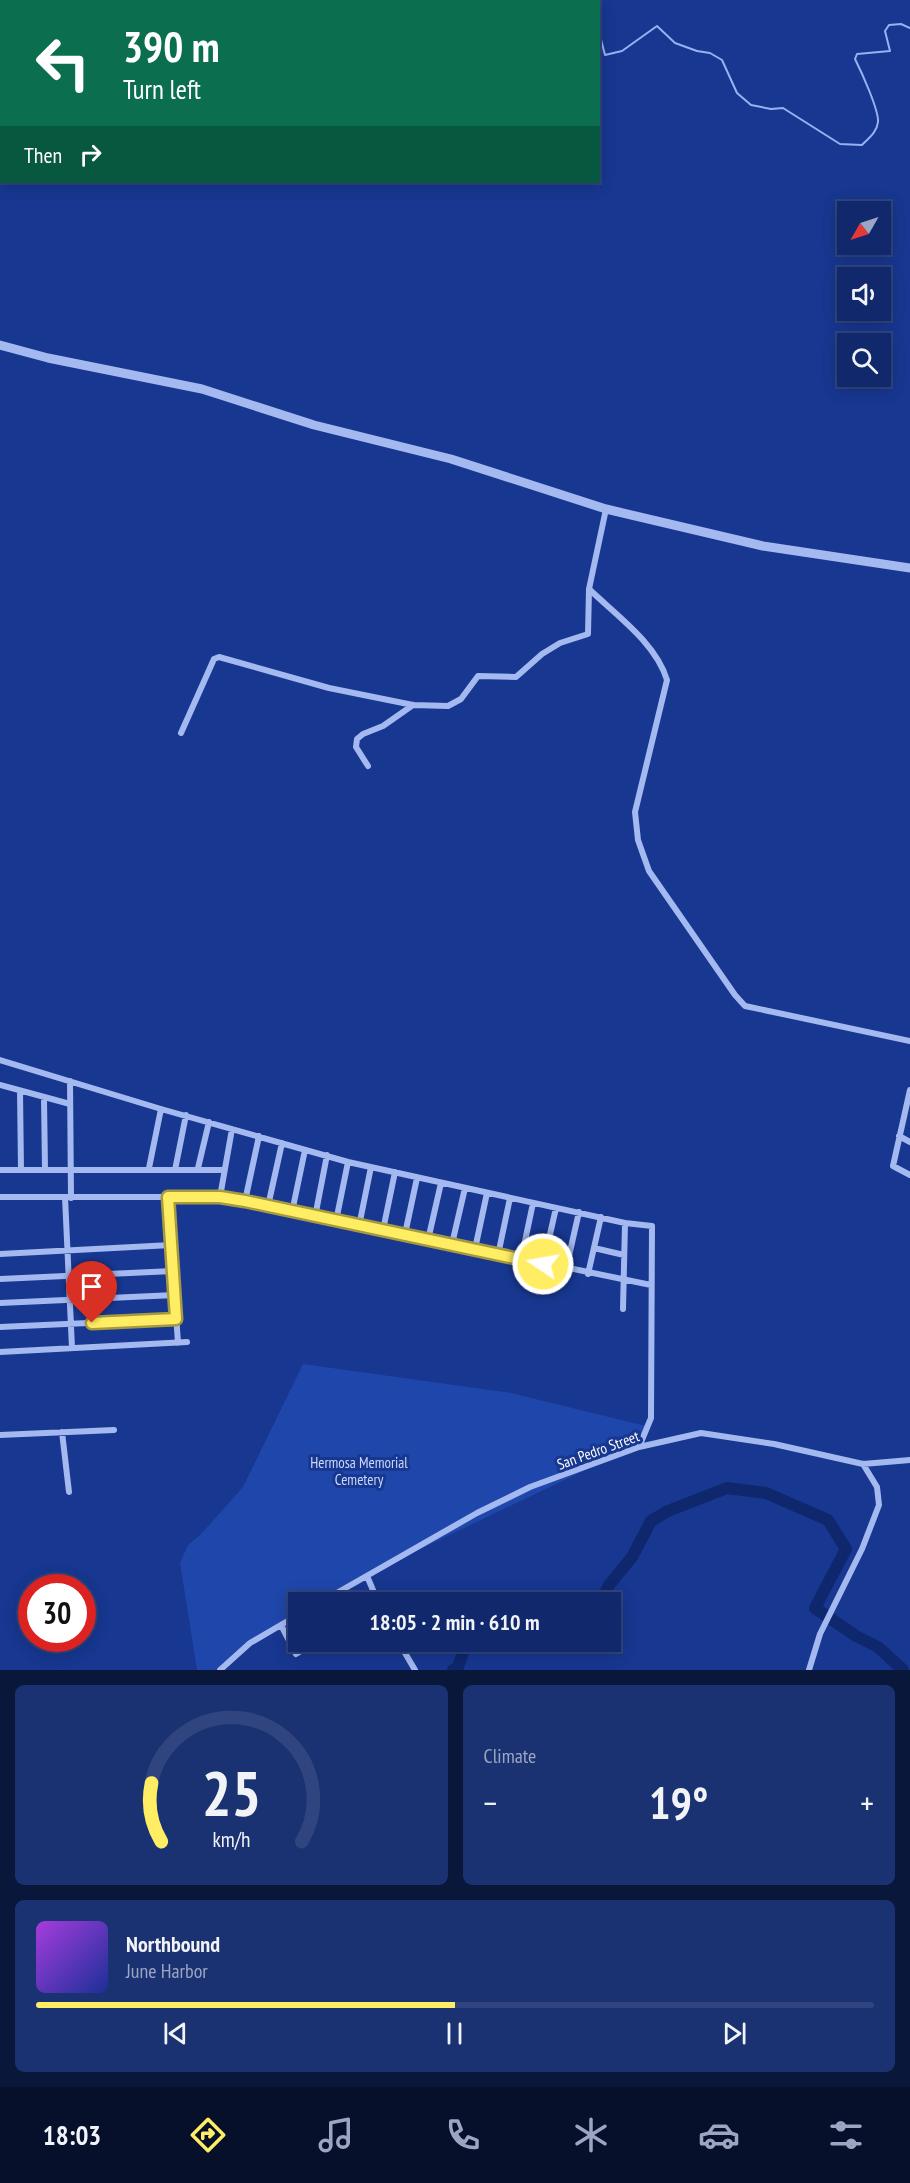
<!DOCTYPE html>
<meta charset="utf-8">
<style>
:root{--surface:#11296c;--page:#1a3172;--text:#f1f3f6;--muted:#9ca6c2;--line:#30457f;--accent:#ffed63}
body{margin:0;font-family:"PT Sans Narrow",sans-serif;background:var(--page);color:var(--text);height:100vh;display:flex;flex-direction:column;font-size:22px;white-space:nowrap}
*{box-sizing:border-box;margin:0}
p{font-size:20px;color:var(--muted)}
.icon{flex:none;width:33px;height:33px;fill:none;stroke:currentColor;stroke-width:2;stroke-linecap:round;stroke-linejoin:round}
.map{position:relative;height:1670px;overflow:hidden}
.drawer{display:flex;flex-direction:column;gap:15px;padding:15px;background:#09173b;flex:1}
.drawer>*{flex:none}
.banner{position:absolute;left:0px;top:0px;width:600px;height:183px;box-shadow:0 3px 15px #0003,0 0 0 2px var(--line);background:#0b6e4f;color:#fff;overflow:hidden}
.needle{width:39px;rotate:231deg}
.tools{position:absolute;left:837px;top:201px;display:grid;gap:12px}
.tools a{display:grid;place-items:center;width:54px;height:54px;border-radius:0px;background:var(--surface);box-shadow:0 3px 15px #0003,0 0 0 2px var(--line);font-size:30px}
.speed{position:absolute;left:18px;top:1574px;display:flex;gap:12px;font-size:30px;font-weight:700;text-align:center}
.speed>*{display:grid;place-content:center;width:78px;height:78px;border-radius:50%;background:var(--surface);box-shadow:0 3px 15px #0003,0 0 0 2px var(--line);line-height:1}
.speed .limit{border:9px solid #d22;background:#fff;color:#111}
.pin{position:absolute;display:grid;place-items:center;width:51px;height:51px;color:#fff;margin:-62px -26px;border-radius:50% 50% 50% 0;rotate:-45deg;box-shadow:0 0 6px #0007}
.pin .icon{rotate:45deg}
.me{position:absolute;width:66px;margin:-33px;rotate:282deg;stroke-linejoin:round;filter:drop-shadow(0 0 4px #0008)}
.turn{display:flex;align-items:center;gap:21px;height:126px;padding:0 24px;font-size:27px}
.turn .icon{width:78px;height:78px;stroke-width:2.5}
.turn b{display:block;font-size:42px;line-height:51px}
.then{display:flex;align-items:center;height:57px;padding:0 24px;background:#0003;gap:12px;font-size:22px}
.big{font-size:45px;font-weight:700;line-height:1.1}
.drawer .card{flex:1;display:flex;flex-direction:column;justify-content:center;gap:9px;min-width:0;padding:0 21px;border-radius:9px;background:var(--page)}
.drawer .dial{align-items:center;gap:0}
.dial svg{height:156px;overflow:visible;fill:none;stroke:var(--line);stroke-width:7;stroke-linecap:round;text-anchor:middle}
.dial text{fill:var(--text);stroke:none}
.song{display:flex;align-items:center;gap:18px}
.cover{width:72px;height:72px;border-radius:9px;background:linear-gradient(135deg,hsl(280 70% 55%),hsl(230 70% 35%))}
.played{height:6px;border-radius:3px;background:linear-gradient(90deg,var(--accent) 50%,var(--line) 50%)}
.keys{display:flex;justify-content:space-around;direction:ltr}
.heat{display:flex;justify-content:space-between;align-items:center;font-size:33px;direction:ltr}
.drawer .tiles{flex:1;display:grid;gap:15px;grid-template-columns:1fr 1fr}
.card:last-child{grid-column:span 2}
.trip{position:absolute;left:288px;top:1592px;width:333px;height:60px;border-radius:0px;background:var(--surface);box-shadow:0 3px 15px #0003,0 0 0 2px var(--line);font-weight:700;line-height:60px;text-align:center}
.menu{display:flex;height:96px;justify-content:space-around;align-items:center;background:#07102b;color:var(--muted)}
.menu .icon{width:42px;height:42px}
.menu .on{color:var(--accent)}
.menu b{font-size:27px;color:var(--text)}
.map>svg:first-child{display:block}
</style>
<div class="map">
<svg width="910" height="1670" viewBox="0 0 910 1670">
<rect width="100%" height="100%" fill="#173790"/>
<!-- green -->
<path fill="#1f46aa" d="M303 1364 511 1393 646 1426 640 1444 372 1572 317 1602H298V1613L247 1642 215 1670H197L180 1563 188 1545 200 1535 243 1487Z"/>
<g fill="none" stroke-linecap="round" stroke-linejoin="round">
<!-- stream -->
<path stroke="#97b2f2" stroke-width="2" d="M587 0 588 2
M598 28 605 55 622 51 657 26 675 43 697 51 710 53 722 60 737 93 751 105 771 109 783 108 840 144 862 145C869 138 877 132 878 122 879 110 861 71 855 59L857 54 890 51 885 31 889 25 901 24 910 28"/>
<!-- river -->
<path stroke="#0f276d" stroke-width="12" d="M535 1602H544
M601 1602 609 1585 632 1557 651 1521 668 1511 727 1488 766 1493 828 1520 846 1549 815 1608 856 1636 878 1647 903 1670
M453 1670 458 1667 467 1641"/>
<!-- minor -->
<path stroke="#a4b9f0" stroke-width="6" d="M30 0 31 2
M194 0 196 2
M242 2 243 0
M0 141H2
M606 509 589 589C616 615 656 643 667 680L635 812 638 840 649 871 735 995 745 1006 910 1041
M181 733 214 659 219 657 329 688 413 705 448 706 461 699 478 676 516 677 542 654 560 643 588 634 589 589
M368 766 356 747 357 739 363 734 383 726 413 705
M0 1060 161 1109 348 1162 625 1223 652 1226 651 1418 639 1447
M70 1081 71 1198
M0 1085 70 1104
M910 1090 893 1166 910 1175
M20 1091 21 1170
M44 1098 45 1170
M899 1136 910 1142
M149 1168 161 1109
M198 1168 209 1122
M0 1170H224
M175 1170 186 1115
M0 1197H220L245 1201 651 1285
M65 1197 72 1348
M168 1197 178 1343
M220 1197 232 1129
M245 1201 259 1136
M268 1206 282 1143
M292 1212 305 1150
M315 1217 327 1155
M336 1221 348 1162
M359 1226 371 1167
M383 1230 395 1172
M405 1234 417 1178
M428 1240 441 1183
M452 1244 465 1188
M594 1248 624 1255
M475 1249 487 1193
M0 1254 171 1245
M498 1255 510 1198
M521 1260 533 1203
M543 1265 556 1208
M566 1269 579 1212
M588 1274 601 1217
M0 1279 173 1271
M0 1303 175 1295
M623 1309 625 1223
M0 1327 176 1319
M0 1352 187 1342
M62 1432 69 1492
M0 1435 114 1430
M367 1576 378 1602
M321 1602 477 1513 530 1487 639 1447 701 1433 774 1444 863 1464 910 1460
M281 1625 296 1654 318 1641
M398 1641 415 1670
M220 1670 250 1643 298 1615
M809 1670 820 1634 862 1549 879 1505 877 1487 863 1464"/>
<!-- tertiary -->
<path stroke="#a4b9f0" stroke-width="9" d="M0 345 48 358 202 389 314 425 451 459 606 509 763 546 910 568"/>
</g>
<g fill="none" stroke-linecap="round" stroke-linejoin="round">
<defs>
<path id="route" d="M92 1323 176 1319 168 1197H220L245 1201 543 1264"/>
</defs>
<!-- route casing -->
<use href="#route" stroke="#a69a40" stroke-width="15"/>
<!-- route -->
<use href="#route" stroke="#ffed63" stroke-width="10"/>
</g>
<g text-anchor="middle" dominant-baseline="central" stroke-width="6" stroke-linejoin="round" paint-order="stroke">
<!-- street labels -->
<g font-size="15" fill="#fff" stroke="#173790">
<text transform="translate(598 1450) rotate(-20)">San Pedro Street</text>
</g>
<!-- park labels -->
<g font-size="15" fill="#cbd8fb" stroke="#173790">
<text x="359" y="1462">Hermosa Memorial<tspan x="359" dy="17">Cemetery</tspan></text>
</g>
</g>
</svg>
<div class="tools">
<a><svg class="needle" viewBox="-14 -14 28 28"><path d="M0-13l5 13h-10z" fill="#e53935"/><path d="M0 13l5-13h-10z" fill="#9ca6c2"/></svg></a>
<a><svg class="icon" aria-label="sound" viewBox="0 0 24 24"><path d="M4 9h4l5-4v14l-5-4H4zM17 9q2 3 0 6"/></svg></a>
<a><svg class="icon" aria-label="search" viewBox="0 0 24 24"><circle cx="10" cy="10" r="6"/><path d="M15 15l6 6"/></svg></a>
</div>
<div class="speed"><div class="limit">30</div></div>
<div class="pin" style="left:92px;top:1323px;background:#d93025"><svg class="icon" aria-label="arrive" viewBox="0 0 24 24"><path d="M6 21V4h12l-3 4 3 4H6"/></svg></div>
<svg class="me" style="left:543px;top:1264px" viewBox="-20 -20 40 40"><circle r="17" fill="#ffed63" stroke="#fff" stroke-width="3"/><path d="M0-11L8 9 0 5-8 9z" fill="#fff"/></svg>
<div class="trip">18:05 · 2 min · 610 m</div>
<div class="banner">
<div class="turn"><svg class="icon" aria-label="left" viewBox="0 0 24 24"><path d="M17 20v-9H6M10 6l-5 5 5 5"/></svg><div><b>390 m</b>Turn left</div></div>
<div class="then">Then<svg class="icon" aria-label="right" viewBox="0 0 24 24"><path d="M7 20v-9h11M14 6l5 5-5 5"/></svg></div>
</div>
</div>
<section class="drawer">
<div class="tiles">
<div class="card dial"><svg viewBox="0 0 100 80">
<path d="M14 69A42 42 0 1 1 86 69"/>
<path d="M14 69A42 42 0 0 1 9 39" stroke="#ffed63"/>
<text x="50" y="56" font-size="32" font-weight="700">25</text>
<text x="50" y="72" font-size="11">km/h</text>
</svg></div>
<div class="card"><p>Climate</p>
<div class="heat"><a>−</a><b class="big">19°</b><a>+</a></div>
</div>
<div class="card">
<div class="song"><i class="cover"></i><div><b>Northbound</b><p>June Harbor</p></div></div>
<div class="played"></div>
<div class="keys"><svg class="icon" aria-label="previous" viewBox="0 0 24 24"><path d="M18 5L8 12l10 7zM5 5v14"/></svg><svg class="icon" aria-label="pause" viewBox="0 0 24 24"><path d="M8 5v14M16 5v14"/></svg><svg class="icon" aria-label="next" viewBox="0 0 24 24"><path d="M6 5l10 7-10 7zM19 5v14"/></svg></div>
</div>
</div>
</section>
<nav class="menu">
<b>18:03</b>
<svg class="icon on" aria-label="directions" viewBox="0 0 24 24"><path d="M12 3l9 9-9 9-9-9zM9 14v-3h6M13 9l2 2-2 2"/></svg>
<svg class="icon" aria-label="music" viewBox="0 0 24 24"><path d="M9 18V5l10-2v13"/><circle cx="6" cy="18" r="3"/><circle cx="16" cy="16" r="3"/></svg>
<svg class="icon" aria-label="phone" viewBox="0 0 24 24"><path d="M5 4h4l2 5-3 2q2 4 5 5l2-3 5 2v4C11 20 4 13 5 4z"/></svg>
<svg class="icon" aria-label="climate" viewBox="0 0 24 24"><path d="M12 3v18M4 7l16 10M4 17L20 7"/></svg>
<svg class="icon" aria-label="car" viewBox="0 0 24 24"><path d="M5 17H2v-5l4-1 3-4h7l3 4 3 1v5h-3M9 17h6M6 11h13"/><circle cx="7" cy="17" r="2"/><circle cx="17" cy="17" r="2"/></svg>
<svg class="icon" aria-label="filters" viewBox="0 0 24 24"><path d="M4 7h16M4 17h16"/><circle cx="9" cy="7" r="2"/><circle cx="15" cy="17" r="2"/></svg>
</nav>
